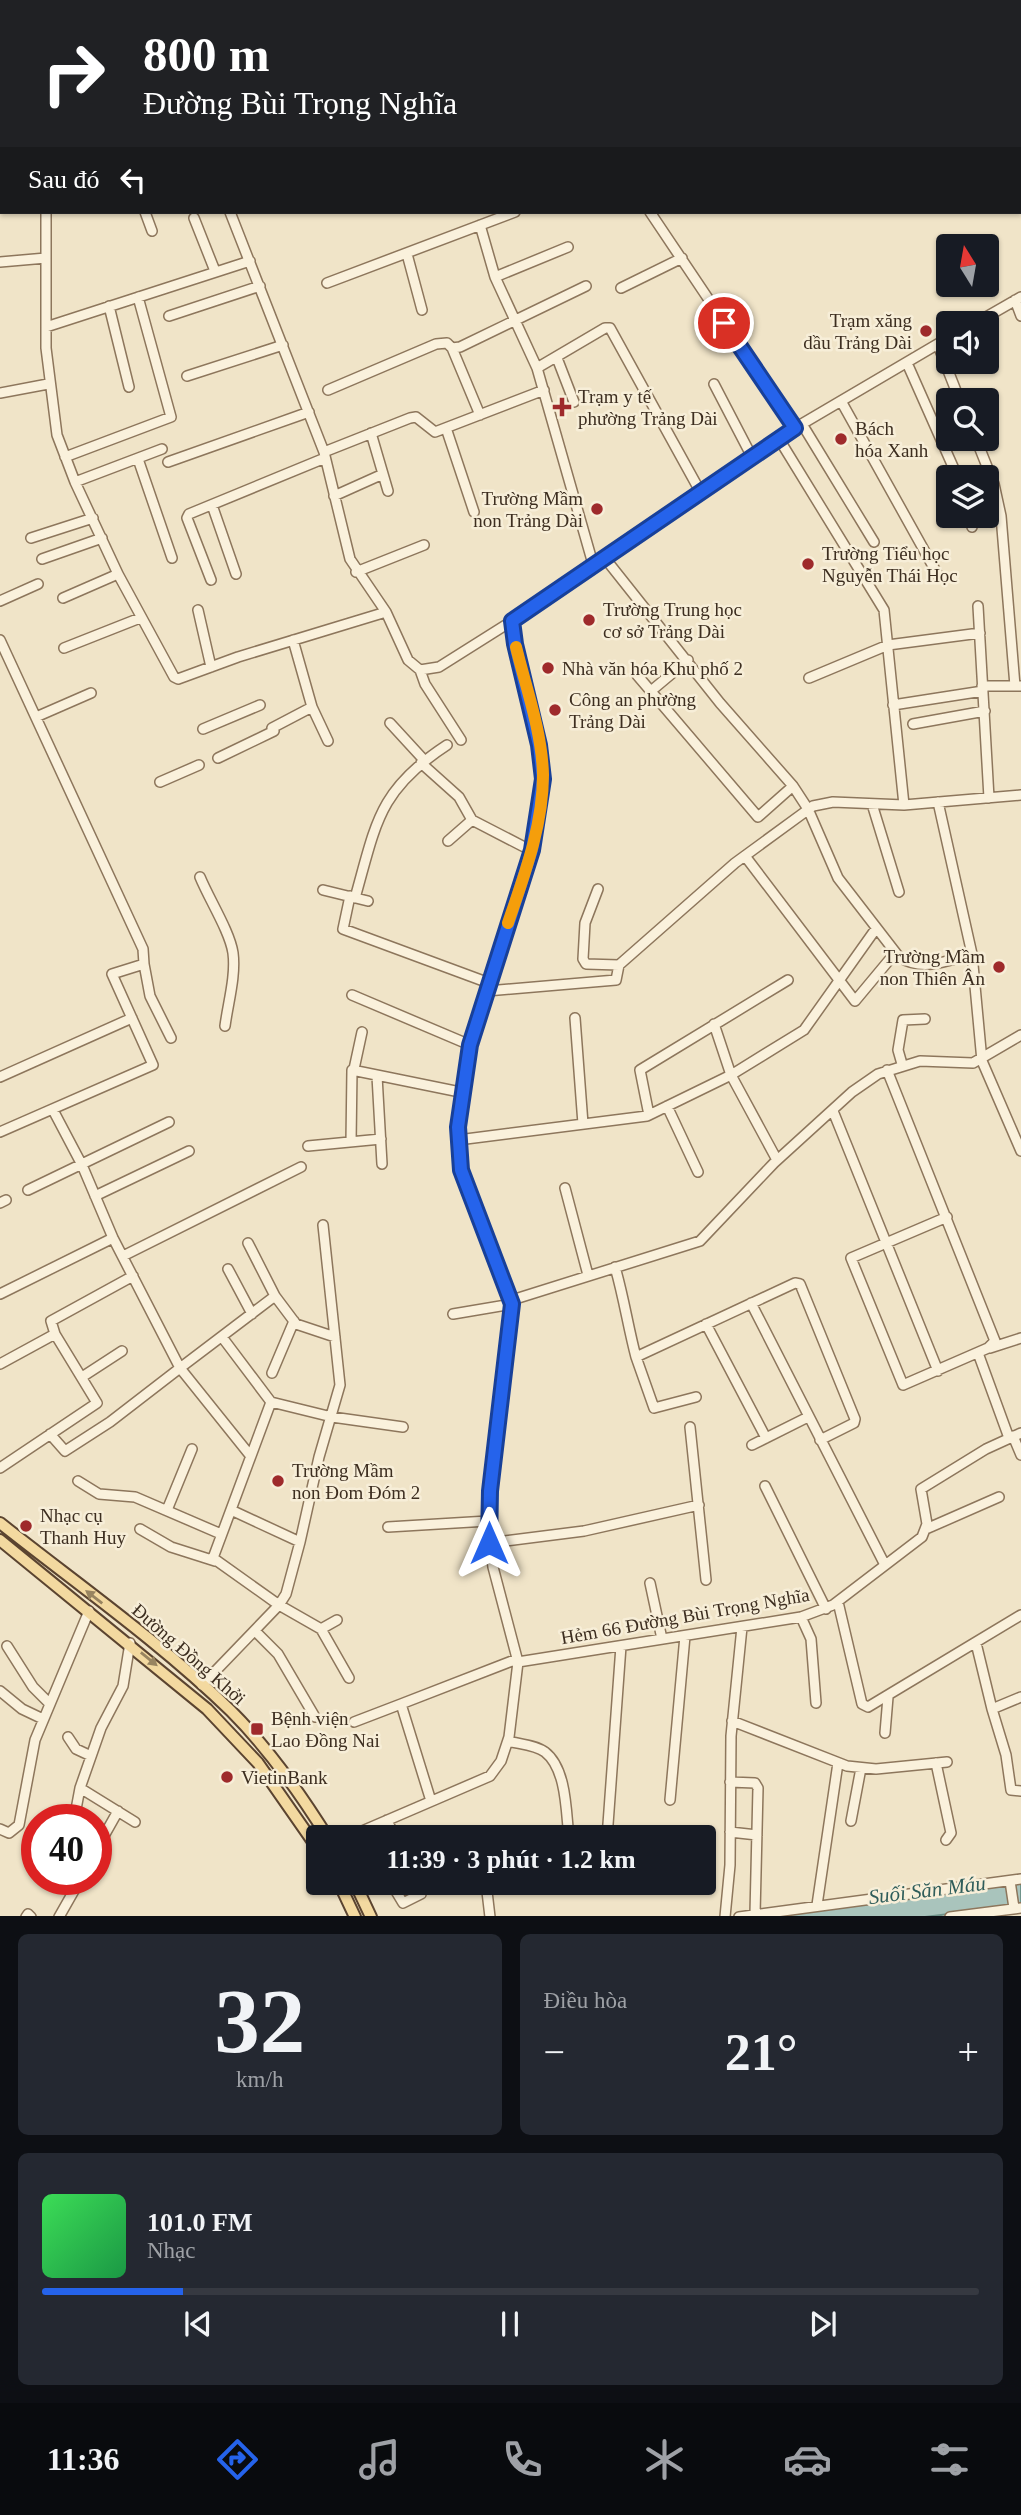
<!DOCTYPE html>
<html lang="vi">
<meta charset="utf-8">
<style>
:root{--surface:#171b24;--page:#242831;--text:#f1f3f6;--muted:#9ea1a6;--line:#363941;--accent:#2563eb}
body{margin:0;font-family:"Times New Roman",serif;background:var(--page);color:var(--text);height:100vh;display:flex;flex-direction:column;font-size:26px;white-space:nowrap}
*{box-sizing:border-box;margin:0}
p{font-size:23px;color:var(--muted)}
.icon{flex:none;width:38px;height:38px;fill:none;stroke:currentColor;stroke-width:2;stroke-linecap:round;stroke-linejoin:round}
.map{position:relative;height:1916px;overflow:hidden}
.panel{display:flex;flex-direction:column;gap:18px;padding:18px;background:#0d0f14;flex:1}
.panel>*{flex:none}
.hud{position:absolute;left:0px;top:0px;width:1022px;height:214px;box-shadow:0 2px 5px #0004;background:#202124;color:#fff;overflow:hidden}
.needle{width:46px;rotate:349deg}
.controls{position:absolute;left:936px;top:234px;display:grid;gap:14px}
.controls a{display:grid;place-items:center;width:63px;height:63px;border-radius:7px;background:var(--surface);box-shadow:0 2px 5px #0004;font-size:35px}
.speed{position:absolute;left:21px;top:1804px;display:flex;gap:14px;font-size:35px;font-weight:700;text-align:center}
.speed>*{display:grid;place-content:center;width:91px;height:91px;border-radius:50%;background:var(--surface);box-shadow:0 2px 5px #0004;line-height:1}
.speed .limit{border:10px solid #d22;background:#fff;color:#111}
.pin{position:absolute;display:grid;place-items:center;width:60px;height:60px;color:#fff;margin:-30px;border:4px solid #fff;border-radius:50%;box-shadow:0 2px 7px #0007}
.me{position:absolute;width:77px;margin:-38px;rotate:0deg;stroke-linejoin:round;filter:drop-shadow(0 0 5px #0008)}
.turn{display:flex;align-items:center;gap:24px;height:147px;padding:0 28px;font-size:32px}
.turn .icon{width:91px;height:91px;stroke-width:2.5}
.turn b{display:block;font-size:49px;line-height:60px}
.then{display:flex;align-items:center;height:66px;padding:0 28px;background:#0003;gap:14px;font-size:26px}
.big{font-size:52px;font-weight:700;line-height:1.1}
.panel .tile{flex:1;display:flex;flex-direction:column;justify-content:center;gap:10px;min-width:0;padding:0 24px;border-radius:10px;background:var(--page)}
.panel .dial{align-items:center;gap:0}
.dial b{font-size:91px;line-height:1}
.song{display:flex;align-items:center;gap:21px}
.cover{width:84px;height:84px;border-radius:10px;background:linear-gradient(135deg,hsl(130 70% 55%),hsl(140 70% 35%))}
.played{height:7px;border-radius:4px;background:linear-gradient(90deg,var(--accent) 15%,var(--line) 15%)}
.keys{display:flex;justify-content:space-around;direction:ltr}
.heat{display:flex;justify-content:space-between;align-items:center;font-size:38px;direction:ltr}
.panel .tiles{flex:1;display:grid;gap:18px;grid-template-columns:1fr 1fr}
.tile:last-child{grid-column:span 2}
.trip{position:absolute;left:306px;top:1825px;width:410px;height:70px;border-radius:7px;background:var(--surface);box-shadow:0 2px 5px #0004;font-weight:700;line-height:70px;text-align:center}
.tab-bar{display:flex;height:112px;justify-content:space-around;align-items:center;background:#090b0e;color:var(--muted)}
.tab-bar .icon{width:49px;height:49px}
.tab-bar .active{color:var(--accent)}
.tab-bar b{font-size:32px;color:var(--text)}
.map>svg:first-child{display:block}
</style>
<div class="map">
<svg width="1021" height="1917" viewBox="0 0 1021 1917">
<rect width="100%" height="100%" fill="#f0e4c8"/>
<!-- water -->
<path fill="#a9c4bc" stroke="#6f938a" stroke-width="2" d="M1021 1882V1905L925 1917H758Z"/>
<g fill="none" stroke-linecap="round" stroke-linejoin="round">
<defs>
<path id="minor" d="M569 0V2
M0 1 2 7
M492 2 497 0
M637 2 646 0
M947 2 950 0
M0 78 2 77
M1020 85 1021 84
M1020 114 1021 115
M1020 153 1021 152
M0 182 2 181
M46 212V348L57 435 75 482 118 574 174 677 178 679 238 657 386 612 408 660 420 670 439 667 512 621
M145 212 152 231
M230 212 324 452 350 559 386 612
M650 212 795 428
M194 218 215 271
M480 225 495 277 537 368 593 564
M407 254 422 310
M0 262 46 258
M495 277 568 247
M327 283 515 212
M621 288 682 258
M1015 300 1021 316
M109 306 129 387
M169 316 260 286
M974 324 1021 297
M46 327 250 261
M938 345 960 401
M452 348 480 415
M557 358 574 402
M907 363 958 478
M537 368 605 328H610L701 493
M187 376 283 345
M714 384 752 457
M328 390 436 344 447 343 452 348 460 347 586 286
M0 393 48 384
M841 401 939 577
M802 424 874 542
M446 428 474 512
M371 433 388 491
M779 439 884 610 904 805
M976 439 994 484 1001 516 1015 686
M324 452 410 418 416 417 435 432 544 390
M65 457 171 417 138 297
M138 459 172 558
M168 462 309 412
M75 482 162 449
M334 496 383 474
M212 505 236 574
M970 516 972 527
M31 538 93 518
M604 557 720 703 793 786 808 809 838 878 899 957C923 972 946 961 972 954
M42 559 102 538
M356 572 424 545
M211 580 187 518 189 514 325 458
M63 598 118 574
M0 601 38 584
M978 606 989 798
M198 610 211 667
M0 640 143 949 144 964 112 974 153 1065 0 1132
M64 648 140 618
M420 670 425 684 461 740
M637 675 758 817 793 786
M809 678 888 645 980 633
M982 686H1021
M651 691 688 660
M893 705 983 691
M312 707 328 741
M36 717 91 693
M390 723 424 760
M913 724 985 711
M272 728 312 707 293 640
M203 729 260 705
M218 758 274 731
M421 763 459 797 472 820 532 851
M160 782 199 765
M938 802 972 954 982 1061 1021 1151
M872 804 899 892
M448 841 472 820
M745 856 855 1001 895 953
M200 877C209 899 230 932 233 953 236 976 228 1003 225 1026
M598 889 585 923 583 959 586 964 619 965
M323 890 368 901
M350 896 343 929 489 983
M355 898C376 824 378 790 447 745
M144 964 150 996 171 1038
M487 991 616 980 619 965 735 863 813 806 833 802 904 805 1021 795
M352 995 470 1045
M575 1018 583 1124
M714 1024 731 1075 777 1160
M902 1064 898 1050 903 1020 925 1019
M354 1069 362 1032
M887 1070 995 1341 988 1348 903 1385 851 1258 947 1217
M377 1076 382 1164
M0 1077 132 1018
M667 1106 698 1172
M833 1111 938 1371
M649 1115 640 1070 788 980
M458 1140 647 1116 731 1075 804 1030 875 930
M351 1142 352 1070 460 1092
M308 1146 381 1139
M565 1188 588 1275
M28 1190 169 1122
M95 1196 189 1151
M0 1203 6 1200
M248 1243 275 1296 296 1324 335 1337
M123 1256 301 1167
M615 1267C624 1298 628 1327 636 1357L795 1283 800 1284 855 1419 854 1423 820 1440
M228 1269 252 1314
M0 1294 113 1238
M512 1300 700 1241 774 1163 852 1092 878 1074 920 1061 973 1063 1021 1035
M751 1303 885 1565
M453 1314 512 1304
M706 1324 766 1438
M222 1337 271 1402 332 1417 403 1427
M990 1348 1021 1338
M978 1353 1009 1438
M636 1357 654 1408 696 1397
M0 1364 55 1334
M272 1373 294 1321
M82 1377 122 1351
M271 1402 213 1558 279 1605 321 1629 337 1620
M690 1427 706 1580
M50 1434 65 1451 110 1422 180 1368 113 1238 82 1165 53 1110
M1013 1436 1021 1455
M752 1445 808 1417
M249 1454 180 1368 275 1296
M0 1468 97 1403 55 1334 51 1321 133 1276
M78 1481 99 1494 135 1497 221 1534
M765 1486 826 1609
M167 1510 192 1449
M231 1510 300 1542
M388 1527 488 1521
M140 1529 171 1547 215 1561
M926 1529 999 1497
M489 1543 584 1531 699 1505
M650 1583 662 1639
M838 1602 862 1704 868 1707 1021 1615
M801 1617 811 1639 816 1703
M321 1629 349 1678
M255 1631 278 1654 315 1717
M976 1643 992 1709 1021 1697
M7 1646 33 1687 49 1703
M518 1662 801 1617 833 1605 922 1537 927 1524 921 1489 986 1449 1021 1433
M202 1685 279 1605 286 1594 300 1542 319 1457 340 1385 323 1225
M0 1691 22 1709 43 1719
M992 1709 1006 1755 1011 1790 1021 1791
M732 1721 847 1766 876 1769 947 1762
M354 1722 401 1704
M885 1733 888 1697
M68 1737 76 1749 91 1756
M508 1741C519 1744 536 1745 545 1752 567 1769 566 1813 569 1838
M936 1763 951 1833 946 1840
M730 1782 755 1783 758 1788 755 1914
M80 1788 135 1822
M670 1800 685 1636
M431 1801 401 1704 517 1659
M74 1820 80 1788 101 1728 123 1686 130 1643
M387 1820 395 1838
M851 1821 861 1768
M0 1829 9 1833 19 1825 35 1740 89 1611
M730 1832 757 1835
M346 1838 490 1776 501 1761 509 1737 518 1662 493 1567 488 1531 512 1300 461 1170 458 1127 470 1045 532 851 543 779 539 745 515 644 512 621 795 428 948 338
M607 1838 621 1646
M96 1850 118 1811
M1010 1881 1014 1908
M391 1883 403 1903 421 1894 417 1883
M486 1883 490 1917
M817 1905 838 1763
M26 1917 28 1914 31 1917
M59 1917 80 1880
M725 1917 730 1865 731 1736 742 1627
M739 1917 1021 1879
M950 1917 1021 1908"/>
<path id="major" d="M0 1523C77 1584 160 1642 231 1711 268 1748 300 1793 328 1838
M0 1540 207 1709 258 1763 318 1849
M339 1883 355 1917
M355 1883 371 1917"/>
</defs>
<!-- minor casing -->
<use href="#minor" stroke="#8d765c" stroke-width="12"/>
<!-- major casing -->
<use href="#major" stroke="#5b4430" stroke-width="14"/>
<!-- minor -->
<use href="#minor" stroke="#faf1dc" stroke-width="9"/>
<!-- major -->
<use href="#major" stroke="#f3d9a0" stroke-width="10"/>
</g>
<!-- one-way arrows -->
<defs><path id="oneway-solid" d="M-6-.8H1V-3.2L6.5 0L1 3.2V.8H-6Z" transform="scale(1.75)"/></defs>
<g fill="#988460">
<use href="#oneway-solid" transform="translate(94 1597) rotate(-142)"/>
<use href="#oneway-solid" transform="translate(149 1659) rotate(39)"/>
</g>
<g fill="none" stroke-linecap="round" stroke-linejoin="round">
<defs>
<path id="route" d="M489 1543 490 1491 512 1304 461 1170 458 1127 470 1045 532 850 543 779 539 745 515 644 512 621 795 428 724 323"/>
</defs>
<!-- route casing -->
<use href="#route" stroke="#184099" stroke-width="18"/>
<!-- route -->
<use href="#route" stroke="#2563eb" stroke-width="12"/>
<!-- slow -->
<path stroke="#f59e0b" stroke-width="12" d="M508 923C524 876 543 826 543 775 542 732 526 688 516 647"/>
</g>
<!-- markers -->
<g fill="#9e2a2b" stroke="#f7eed8" stroke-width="2.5">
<circle cx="926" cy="331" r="7"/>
<path d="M558.5 396.5h7v7h7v7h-7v7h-7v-7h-7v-7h7z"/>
<circle cx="841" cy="439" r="7"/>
<circle cx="597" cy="509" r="7"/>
<circle cx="808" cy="564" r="7"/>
<circle cx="589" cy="620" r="7"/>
<circle cx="548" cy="668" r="7"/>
<circle cx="555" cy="710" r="7"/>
<circle cx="999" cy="967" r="7"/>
<circle cx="278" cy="1481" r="7"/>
<circle cx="26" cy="1526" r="7"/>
<rect x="250" y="1722" width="14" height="14" rx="3.5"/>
<circle cx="227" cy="1777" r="7"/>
</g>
<g text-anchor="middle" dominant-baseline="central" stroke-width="5" stroke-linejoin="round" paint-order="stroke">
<!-- poi labels -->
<g font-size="19" fill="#3d2e20" stroke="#f7eed8" text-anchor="start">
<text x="912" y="320" text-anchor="end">Trạm xăng<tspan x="912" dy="22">dầu Trảng Dài</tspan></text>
<text x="578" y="396">Trạm y tế<tspan x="578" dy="22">phường Trảng Dài</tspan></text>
<text x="855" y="428">Bách<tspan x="855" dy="22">hóa Xanh</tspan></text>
<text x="583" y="498" text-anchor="end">Trường Mầm<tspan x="583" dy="22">non Trảng Dài</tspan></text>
<text x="822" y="553">Trường Tiểu học<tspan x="822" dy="22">Nguyễn Thái Học</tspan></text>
<text x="603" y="609">Trường Trung học<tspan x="603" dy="22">cơ sở Trảng Dài</tspan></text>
<text x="562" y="668">Nhà văn hóa Khu phố 2</text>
<text x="569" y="699">Công an phường<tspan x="569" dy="22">Trảng Dài</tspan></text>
<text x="985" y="956" text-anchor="end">Trường Mầm<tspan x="985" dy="22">non Thiên Ân</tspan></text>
<text x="292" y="1470">Trường Mầm<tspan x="292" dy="22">non Đom Đóm 2</tspan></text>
<text x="40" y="1515">Nhạc cụ<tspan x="40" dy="22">Thanh Huy</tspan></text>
<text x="271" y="1718">Bệnh viện<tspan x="271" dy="22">Lao Đồng Nai</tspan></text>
<text x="241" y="1777">VietinBank</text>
</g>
<!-- street labels -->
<g font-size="19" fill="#3d2e20" stroke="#f7eed8">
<text transform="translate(685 1616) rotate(-10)">Hẻm 66 Đường Bùi Trọng Nghĩa</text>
<text transform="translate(189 1654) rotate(41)">Đường Đồng Khởi</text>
</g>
<!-- water labels -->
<g font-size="21" font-style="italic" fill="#2f5d5a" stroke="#f7eed8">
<text transform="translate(927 1890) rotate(-7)">Suối Săn Máu</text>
</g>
</g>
</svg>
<div class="controls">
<a><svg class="needle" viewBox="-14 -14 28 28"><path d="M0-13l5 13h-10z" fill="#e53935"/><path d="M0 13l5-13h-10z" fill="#9ea1a6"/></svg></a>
<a><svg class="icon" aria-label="sound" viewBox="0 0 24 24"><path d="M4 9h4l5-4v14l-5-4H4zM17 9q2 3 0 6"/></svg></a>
<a><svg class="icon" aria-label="search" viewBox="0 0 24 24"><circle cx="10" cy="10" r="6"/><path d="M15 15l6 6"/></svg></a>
<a><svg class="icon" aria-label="layers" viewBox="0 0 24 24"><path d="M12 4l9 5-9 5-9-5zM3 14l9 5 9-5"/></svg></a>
</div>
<div class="speed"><div class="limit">40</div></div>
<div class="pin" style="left:724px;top:323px;background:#d93025"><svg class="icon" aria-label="arrive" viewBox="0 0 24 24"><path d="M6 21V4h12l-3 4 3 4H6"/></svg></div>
<svg class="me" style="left:489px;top:1543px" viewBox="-20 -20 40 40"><path d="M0-17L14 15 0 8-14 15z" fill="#2563eb" stroke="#fff" stroke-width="4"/></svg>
<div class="trip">11:39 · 3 phút · 1.2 km</div>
<div class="hud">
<div class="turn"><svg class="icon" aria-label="right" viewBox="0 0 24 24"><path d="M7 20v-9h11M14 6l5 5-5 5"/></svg><div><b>800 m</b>Đường Bùi Trọng Nghĩa</div></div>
<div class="then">Sau đó<svg class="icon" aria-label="left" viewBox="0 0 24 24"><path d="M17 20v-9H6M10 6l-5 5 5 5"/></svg></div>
</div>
</div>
<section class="panel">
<div class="tiles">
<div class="tile dial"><b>32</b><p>km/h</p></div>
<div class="tile"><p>Điều hòa</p>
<div class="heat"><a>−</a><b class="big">21°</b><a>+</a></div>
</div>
<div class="tile">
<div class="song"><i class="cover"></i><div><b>101.0 FM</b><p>Nhạc</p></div></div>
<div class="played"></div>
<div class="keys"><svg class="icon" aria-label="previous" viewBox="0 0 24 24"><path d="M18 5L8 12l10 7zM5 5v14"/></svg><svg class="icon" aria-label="pause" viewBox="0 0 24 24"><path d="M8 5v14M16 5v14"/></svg><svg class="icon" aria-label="next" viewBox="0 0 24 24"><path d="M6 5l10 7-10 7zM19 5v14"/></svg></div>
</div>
</div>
</section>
<nav class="tab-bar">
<b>11:36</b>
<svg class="icon active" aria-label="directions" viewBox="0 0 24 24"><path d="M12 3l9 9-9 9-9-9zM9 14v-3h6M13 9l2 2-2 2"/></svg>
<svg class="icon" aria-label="music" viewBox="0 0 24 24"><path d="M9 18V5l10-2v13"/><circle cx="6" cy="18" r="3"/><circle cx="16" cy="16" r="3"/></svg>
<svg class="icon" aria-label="phone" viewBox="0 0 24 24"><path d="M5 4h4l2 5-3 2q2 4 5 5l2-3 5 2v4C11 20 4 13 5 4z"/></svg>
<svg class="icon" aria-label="climate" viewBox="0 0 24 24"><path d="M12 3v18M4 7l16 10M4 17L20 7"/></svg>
<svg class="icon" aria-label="car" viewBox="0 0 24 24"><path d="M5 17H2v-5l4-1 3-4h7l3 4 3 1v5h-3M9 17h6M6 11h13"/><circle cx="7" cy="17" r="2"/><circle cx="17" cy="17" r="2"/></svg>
<svg class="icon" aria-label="filters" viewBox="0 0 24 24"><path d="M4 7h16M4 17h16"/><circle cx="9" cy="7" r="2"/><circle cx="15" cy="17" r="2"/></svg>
</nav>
